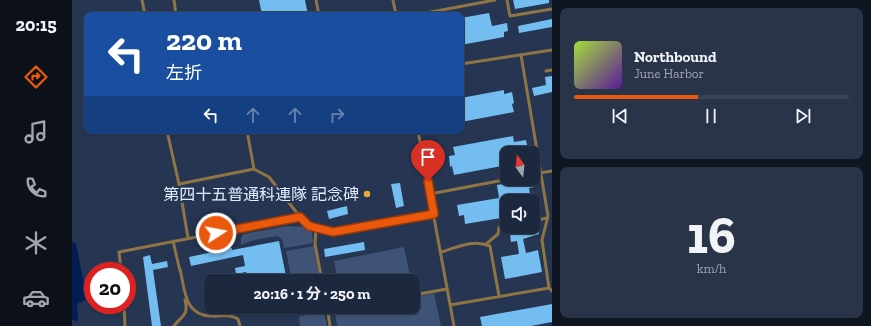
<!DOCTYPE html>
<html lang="ja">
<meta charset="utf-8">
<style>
:root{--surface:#1c283e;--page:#293449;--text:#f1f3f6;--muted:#a0a6b0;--line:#3a4458;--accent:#ea580c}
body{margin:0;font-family:"Zilla Slab","Noto Sans JP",serif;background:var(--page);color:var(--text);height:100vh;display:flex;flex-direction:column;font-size:15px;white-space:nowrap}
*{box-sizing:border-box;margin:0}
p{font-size:13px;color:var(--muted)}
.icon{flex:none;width:22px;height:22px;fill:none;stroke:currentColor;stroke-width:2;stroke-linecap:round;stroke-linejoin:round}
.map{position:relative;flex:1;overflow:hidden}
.side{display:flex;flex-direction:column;gap:8px;padding:8px;background:#0f1622;width:319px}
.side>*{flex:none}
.top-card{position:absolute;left:12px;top:12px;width:380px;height:122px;border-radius:8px;box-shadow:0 1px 3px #0004,0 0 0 1px var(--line);background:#1a4fa0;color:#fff;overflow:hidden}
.needle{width:26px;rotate:345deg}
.tools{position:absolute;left:428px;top:146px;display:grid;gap:8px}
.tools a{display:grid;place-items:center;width:40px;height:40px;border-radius:8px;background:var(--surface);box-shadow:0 1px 3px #0004,0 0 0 1px var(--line);font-size:20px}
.speed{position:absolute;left:12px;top:262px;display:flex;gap:8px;font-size:20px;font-weight:700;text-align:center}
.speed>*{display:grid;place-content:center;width:52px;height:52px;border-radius:50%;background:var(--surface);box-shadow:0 1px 3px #0004,0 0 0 1px var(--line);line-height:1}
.speed .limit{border:6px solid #d22;background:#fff;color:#111}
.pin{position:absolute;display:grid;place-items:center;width:34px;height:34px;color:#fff;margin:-41px -17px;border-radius:50% 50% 50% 0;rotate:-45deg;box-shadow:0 0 4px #0007}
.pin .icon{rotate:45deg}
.me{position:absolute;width:44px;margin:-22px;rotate:79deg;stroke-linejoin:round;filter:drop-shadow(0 0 3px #0008)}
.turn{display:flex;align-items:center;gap:14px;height:84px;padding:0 16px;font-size:18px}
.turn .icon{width:52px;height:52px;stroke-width:2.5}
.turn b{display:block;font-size:28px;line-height:34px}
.lanes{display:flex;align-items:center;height:38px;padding:0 16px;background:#0003;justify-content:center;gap:20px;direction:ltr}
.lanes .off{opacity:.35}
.side .tile{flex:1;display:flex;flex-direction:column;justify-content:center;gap:6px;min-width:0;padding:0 14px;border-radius:8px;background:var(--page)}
.side .dial{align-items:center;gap:0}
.dial b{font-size:52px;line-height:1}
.song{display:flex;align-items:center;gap:12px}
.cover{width:48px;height:48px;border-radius:6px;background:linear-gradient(135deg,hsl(80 70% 55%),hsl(270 70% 35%))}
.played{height:4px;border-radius:2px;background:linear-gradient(90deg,var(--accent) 45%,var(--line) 45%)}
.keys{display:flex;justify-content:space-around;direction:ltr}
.trip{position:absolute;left:132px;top:274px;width:216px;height:40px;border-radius:8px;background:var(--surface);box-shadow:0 1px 3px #0004,0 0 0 1px var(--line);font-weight:700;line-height:40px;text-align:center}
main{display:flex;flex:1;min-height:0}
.tabs{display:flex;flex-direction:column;width:72px;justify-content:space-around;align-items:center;background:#0b1019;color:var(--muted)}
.tabs .icon{width:28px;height:28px}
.tabs .on{color:var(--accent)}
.tabs b{font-size:18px;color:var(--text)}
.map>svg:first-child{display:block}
</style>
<main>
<nav class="tabs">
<b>20:15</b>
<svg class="icon on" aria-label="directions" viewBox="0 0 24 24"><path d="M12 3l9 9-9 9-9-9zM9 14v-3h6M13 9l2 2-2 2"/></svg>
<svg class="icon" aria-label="music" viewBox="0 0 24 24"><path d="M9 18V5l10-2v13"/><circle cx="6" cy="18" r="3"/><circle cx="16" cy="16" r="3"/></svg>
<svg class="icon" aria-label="phone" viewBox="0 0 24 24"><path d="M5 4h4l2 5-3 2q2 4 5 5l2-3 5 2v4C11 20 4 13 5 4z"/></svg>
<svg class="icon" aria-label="climate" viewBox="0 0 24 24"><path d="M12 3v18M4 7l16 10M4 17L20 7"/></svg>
<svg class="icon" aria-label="car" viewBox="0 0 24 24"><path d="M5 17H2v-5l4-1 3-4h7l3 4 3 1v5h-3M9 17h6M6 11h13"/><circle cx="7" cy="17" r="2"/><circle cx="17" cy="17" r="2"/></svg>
</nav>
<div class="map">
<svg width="480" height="326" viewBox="0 0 480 326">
<rect width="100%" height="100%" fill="#253552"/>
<!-- green -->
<path fill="#3e5376" d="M215 226 232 227 240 232 241 242 238 244 212 248 210 239 205 236 182 240 169 245V238L172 234Z
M242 246 248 281H220L214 251Z
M332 247 339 281H266L262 261Z
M362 293 369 326H265L263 312 290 307H341V297Z
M252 313 255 326H228L227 316Z"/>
<!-- water -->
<path fill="#021d53" d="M0 242 4 244 15 299 5 304 6 321 0 320Z"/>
<!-- building -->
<path fill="#74bdf1" d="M187 0H233L236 15H204L203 12 190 15Z
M441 0H477V3L443 9Z
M417 13 420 26 435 23 436 31 432 32V37L389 45V18Z
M480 19V27L447 33 446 26Z
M480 76V92L462 96 460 88 474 85 473 77Z
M432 90V94L440 92 442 103 440 104 442 112 389 122V98Z
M441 136 442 142 454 140 456 150 451 151V153H435V165L382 175 380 166 378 167 377 156 383 155 381 147Z
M460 179 462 187 457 188 459 201H435V217L393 224 392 215 387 216 385 205 427 198 425 185Z
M328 183 332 206 324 208 319 184Z
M275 206 276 214 257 219 255 211Z
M462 229H466L467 234 451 239 454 253 466 250 470 272 433 279 429 257 447 254 445 241 439 242 438 234Z
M207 241 215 281H176L174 272 164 274 163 268 173 266 171 255 119 266 117 257 160 248V250Z
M292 242 293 250 253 257 252 249Z
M78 255 80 264 95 261 96 267 81 270 89 326H80L71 257Z
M480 304V322L459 326H410L408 317Z
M181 307H203V310L182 314Z"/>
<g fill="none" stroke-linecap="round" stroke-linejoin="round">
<!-- lane -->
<path stroke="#907544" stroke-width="3" d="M70 0 73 15
M102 0 104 15
M244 0 247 15
M321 0 324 15
M435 0 438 16 480 9
M343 15 423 0
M449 55 476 216 470 240 477 288 480 291
M389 64 480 50
M474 71 480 70
M95 131 107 184 116 238
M175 131 182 169
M346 131 382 326
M461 174 480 171
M107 184 182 169 197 177 228 217 237 226 248 230 261 232 362 214
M358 194 437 179
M461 221 475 218
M244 229 243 244 250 281
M101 241 108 271
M414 244 426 234 427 227 435 226
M369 252C386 247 400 239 418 246L427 296
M108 269C113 290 112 315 139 316 150 317 155 313 166 319L168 326
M49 271 47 252 228 217
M341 295 375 289
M52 305 53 326
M378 305 477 288
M255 307 258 326
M255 311 275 307
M102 326C110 315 117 316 113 300"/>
</g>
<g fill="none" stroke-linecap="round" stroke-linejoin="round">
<defs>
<path id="route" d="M144 233 228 217 237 226 261 232 362 214 356 181"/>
</defs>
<!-- route casing -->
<use href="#route" stroke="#983908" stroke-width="10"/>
<!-- route -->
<use href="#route" stroke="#ea580c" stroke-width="7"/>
</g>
<!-- markers -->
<circle fill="#e6ac36" stroke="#253552" stroke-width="1.5" cx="295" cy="194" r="4"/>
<g text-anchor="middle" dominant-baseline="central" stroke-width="4" stroke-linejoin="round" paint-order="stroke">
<!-- poi labels -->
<g font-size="16" fill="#e1ecfe" stroke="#253552" text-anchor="end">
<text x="287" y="194">第四十五普通科連隊 記念碑</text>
</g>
</g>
</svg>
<div class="tools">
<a><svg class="needle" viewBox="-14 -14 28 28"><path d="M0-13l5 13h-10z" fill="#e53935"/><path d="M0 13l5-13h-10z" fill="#a0a6b0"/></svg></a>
<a><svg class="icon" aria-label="sound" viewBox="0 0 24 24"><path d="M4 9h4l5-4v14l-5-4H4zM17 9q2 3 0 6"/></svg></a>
</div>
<div class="speed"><div class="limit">20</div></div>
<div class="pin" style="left:356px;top:181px;background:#d93025"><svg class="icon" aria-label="arrive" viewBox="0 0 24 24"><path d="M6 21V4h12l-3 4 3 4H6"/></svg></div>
<svg class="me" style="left:144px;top:233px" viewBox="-20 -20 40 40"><circle r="17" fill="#ea580c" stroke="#fff" stroke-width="3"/><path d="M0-11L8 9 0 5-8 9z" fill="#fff"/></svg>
<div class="trip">20:16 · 1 分 · 250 m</div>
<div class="top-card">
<div class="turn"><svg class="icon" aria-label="left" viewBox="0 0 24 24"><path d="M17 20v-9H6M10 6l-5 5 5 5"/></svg><div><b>220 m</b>左折</div></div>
<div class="lanes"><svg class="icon" aria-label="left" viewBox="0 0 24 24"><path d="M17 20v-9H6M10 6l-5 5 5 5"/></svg><svg class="icon off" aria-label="ahead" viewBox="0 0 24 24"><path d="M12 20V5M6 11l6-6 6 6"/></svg><svg class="icon off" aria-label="ahead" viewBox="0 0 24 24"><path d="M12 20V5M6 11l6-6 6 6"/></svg><svg class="icon off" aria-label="right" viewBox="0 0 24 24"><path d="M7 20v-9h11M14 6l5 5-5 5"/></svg></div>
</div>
</div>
<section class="side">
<div class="tile">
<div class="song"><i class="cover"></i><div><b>Northbound</b><p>June Harbor</p></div></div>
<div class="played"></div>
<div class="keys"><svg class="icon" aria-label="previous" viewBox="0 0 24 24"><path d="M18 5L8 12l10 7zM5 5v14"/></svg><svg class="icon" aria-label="pause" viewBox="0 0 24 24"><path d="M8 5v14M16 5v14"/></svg><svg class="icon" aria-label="next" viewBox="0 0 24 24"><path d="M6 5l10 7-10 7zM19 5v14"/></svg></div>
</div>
<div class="tile dial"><b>16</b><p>km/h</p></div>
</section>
</main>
